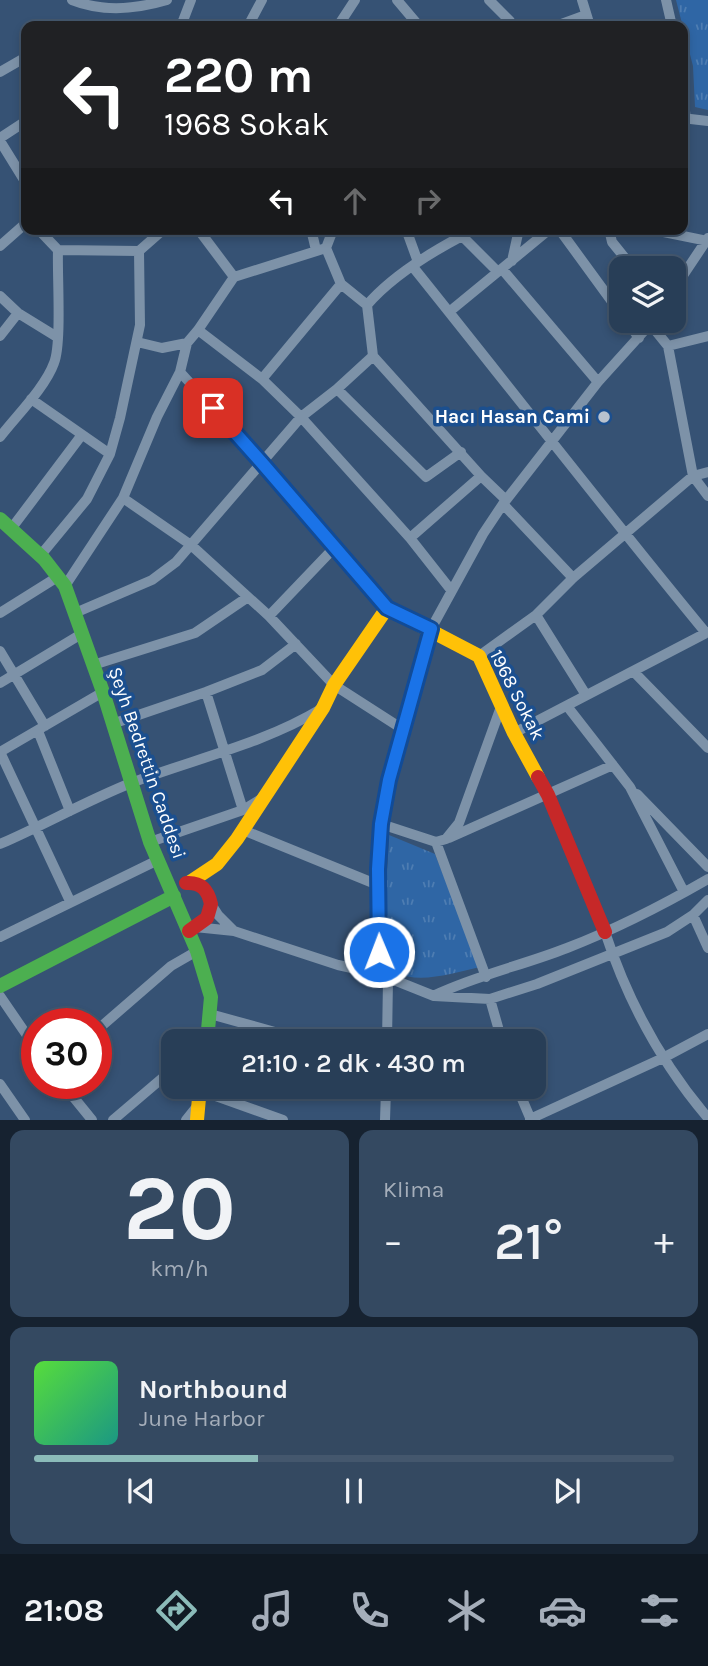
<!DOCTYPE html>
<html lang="tr">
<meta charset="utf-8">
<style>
:root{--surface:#283e57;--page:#344961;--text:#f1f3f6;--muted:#a5aeba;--line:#44576d;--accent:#8bbbb9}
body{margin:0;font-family:Karla,sans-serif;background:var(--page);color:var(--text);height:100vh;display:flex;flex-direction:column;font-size:26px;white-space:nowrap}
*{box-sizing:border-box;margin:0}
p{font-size:23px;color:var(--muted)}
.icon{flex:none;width:38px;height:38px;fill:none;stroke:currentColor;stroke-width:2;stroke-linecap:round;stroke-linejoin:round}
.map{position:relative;height:1120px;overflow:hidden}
.sheet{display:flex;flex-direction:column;gap:10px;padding:10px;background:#162230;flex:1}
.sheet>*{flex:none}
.top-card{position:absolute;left:21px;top:21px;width:667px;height:214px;border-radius:14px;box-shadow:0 4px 10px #0003,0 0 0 2px var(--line);background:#202124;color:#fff;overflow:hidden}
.fabs{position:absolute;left:609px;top:256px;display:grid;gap:14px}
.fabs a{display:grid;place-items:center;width:77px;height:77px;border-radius:14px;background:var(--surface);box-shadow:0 4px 10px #0003,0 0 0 2px var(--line);font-size:35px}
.speed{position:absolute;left:21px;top:1008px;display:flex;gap:14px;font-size:35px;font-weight:700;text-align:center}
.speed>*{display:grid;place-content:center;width:91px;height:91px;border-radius:50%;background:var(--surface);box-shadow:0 4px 10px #0003,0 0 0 2px var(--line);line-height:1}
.speed .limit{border:10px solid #d22;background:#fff;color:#111}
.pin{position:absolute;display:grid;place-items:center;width:60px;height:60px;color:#fff;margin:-30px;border-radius:14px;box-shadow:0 4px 10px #0006}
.me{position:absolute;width:77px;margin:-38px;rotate:359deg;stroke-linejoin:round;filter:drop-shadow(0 0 5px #0008)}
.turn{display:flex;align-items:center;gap:24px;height:147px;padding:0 28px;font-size:32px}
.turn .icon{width:91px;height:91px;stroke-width:2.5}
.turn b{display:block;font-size:49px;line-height:60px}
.lanes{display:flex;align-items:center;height:66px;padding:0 28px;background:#0003;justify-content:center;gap:35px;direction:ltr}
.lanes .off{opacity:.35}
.big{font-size:52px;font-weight:600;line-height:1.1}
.sheet .card{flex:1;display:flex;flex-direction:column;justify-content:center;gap:10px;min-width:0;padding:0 24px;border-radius:14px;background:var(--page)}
.sheet .dial{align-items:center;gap:0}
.dial b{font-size:91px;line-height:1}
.song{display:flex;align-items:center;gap:21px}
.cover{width:84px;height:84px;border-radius:10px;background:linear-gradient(135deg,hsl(110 70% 55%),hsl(170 70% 35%))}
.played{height:7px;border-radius:4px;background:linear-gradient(90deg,var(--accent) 35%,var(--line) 35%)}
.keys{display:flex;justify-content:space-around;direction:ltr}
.heat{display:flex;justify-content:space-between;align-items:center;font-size:38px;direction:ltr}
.sheet .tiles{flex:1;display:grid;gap:10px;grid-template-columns:1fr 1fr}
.card:last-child{grid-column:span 2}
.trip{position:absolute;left:161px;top:1029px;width:385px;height:70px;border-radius:14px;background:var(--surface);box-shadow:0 4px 10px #0003,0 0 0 2px var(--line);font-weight:600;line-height:70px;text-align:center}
.dock{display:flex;height:112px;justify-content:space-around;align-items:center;background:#101923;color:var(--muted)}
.dock .icon{width:49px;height:49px}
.dock .current{color:var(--accent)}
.dock b{font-size:32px;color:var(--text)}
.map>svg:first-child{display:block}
</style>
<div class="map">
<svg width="708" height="1120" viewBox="0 0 708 1120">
<defs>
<pattern id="park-tufts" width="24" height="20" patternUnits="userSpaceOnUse" patternTransform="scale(1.75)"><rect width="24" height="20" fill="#2f66a5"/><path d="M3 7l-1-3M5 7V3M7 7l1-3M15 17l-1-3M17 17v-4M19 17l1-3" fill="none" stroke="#4e7db2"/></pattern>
</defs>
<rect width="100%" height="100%" fill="#365274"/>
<!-- park -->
<path fill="url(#park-tufts)" d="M676 0H708V110L695 107 693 66Z
M389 835 435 854 480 967C452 973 422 984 395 973 379 939 388 874 389 835Z"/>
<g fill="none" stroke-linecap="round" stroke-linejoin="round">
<!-- street -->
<path stroke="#7d92a8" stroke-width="10" d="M72 0C102 12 137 9 167 0
M397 0 419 26
M489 0 510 21 511 26
M582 0 590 26
M666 0 672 26
M181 26 191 0
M248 26 262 0
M338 26 355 0
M556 26 586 15
M0 72 26 57
M682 87 686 119
M682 118 708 121
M0 138 26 121
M0 141 26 183
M198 229 234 277
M311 229 316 250
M329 229 331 235 326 248 341 284 367 305
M406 229 418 262
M463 229 462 236C428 254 392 276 367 305L373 356 481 476 506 500
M559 229 621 314
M609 229 612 242 633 268
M649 229 708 241
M462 236 498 272
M0 246 26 223
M58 250 139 251
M512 261 519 229
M413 267C511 389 607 513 706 633
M502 269 598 382
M674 289 708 238
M0 296 18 313 57 337
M449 312 550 229
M626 320 639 338
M651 325 668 346 708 336
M198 330 262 379 301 417 410 538 451 590
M0 336 18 313
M137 342 162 348 187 343 198 330 234 277 326 248
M668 346 693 476 708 496
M180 372 262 462 387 608
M262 379 341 284
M337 389 426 477 461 452
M31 399 110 454
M0 437C16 416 45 388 54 363 62 343 57 275 58 250L38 229
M123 498 191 545 269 616 334 685 404 730
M503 504 573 578
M11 529 81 436
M410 538 481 476
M40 556 87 499 110 454 120 418 140 325 139 251 164 229
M65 586 123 498 157 417 180 372 187 343
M0 613 59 576
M75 613 152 580 176 562 301 417 337 389 373 356
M536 615 586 695
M269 616 334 548
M0 651 45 726
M479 656 536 615 573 578 693 476 708 472
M93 665 195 633 248 597
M634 672 708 748
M0 683 83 633
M206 692 243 810
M567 706 630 787 684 892
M112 724 206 692 262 670 296 644
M38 731 70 811
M514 733 708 632
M637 794 708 867
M381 824 436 842 446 839 459 823 502 704
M243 830 378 885
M449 838 613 765
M150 842 243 810 261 799
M436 842 486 977
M0 844C44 825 86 801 131 783 194 759 263 744 321 709
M70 901 0 752 103 692
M211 904 218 915 234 931
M693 915 708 948
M195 927 234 931 338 965 379 974 434 996 490 999 537 984 667 932 693 915 708 900
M605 932C627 999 662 1064 708 1118
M0 937 158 860
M379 974 378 869 381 824 389 780 431 629 483 534 503 504 598 382 654 320
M435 995C477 975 524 965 567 948 616 929 663 905 708 879
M0 996 37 1050
M490 999 502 1041
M210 1014 307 1041
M96 1031 171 966 197 951
M387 1041 388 980
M62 1083 92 1120
M0 1084 25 1120
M517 1087 531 1120
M199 1090 283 1120
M386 1094 453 1087
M530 1119 663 1058 708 1034
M113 1120 173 1069
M186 1120 198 1105
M385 1120 386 1090"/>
<!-- fast -->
<path stroke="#4caf50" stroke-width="14" d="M0 519 44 559 65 586 103 692 150 842 197 951 211 997 207 1041
M0 986 174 896"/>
<!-- slow -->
<path stroke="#ffc107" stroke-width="14" d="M190 882 217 864 237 839 323 708 334 685 387 608 479 656 514 733 538 777
M197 1120 200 1087"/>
<!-- jam -->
<path stroke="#c62828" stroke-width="14" d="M538 777 548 795 605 932
M186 883C201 882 208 890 211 904L207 918 189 931"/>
</g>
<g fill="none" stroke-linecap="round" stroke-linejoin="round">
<defs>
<path id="route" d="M213 408 262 463 387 608 431 629 389 780 381 824 378 869 379 952"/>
</defs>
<!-- route casing -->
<use href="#route" stroke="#114b97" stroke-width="18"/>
<!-- route -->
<use href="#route" stroke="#1a73e8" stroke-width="12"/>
</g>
<!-- markers -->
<circle fill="#b9c2ce" stroke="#1b4f8f" stroke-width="2.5" cx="604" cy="417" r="7"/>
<g text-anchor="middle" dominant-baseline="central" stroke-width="7" stroke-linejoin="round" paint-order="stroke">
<!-- poi labels -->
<g font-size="19" font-weight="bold" fill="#fff" stroke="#1b4f8f" text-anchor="end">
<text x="590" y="417">Hacı Hasan Cami</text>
</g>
<!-- street labels -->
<g font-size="19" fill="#fff" stroke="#1b4f8f">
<text transform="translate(517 695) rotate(63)">1968 Sokak</text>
<text transform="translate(147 763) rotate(71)">Şeyh Bedrettin Caddesi</text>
</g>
</g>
</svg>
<div class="fabs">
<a><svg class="icon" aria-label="layers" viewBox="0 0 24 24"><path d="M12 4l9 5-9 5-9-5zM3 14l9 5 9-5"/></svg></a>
</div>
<div class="speed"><div class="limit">30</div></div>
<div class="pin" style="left:213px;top:408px;background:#d93025"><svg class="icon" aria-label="arrive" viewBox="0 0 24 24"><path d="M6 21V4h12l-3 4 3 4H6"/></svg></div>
<svg class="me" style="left:379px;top:952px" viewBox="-20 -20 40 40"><circle r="17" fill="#1a73e8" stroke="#fff" stroke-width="3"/><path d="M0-11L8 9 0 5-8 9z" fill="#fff"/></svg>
<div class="trip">21:10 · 2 dk · 430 m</div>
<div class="top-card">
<div class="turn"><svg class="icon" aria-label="left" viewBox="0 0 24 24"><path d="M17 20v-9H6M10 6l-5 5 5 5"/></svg><div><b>220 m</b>1968 Sokak</div></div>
<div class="lanes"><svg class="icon" aria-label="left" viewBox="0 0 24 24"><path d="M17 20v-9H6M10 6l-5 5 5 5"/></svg><svg class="icon off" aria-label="ahead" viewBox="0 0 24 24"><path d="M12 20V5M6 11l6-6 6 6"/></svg><svg class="icon off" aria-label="right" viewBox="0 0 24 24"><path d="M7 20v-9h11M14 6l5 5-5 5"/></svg></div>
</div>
</div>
<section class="sheet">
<div class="tiles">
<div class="card dial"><b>20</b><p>km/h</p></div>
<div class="card"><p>Klima</p>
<div class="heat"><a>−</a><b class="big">21°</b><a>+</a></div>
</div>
<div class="card">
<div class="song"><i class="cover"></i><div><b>Northbound</b><p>June Harbor</p></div></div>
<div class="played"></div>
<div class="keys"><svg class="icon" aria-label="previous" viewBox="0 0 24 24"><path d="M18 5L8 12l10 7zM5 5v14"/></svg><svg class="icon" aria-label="pause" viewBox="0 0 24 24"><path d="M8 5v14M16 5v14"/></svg><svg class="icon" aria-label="next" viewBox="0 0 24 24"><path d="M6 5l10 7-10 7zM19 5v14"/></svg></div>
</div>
</div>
</section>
<nav class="dock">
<b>21:08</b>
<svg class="icon current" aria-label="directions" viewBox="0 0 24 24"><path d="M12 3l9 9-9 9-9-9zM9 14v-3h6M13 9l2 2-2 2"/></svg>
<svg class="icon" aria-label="music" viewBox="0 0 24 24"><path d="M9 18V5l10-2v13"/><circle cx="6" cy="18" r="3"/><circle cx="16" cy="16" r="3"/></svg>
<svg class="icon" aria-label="phone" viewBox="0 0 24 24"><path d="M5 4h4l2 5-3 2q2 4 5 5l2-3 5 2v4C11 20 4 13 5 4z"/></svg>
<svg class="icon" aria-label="climate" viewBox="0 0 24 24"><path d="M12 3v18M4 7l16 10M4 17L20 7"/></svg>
<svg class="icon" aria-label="car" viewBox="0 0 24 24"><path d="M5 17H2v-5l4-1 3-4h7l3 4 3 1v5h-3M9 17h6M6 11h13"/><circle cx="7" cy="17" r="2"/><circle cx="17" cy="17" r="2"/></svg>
<svg class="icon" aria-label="filters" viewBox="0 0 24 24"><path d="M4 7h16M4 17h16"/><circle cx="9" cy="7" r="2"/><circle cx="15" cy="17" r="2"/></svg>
</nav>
